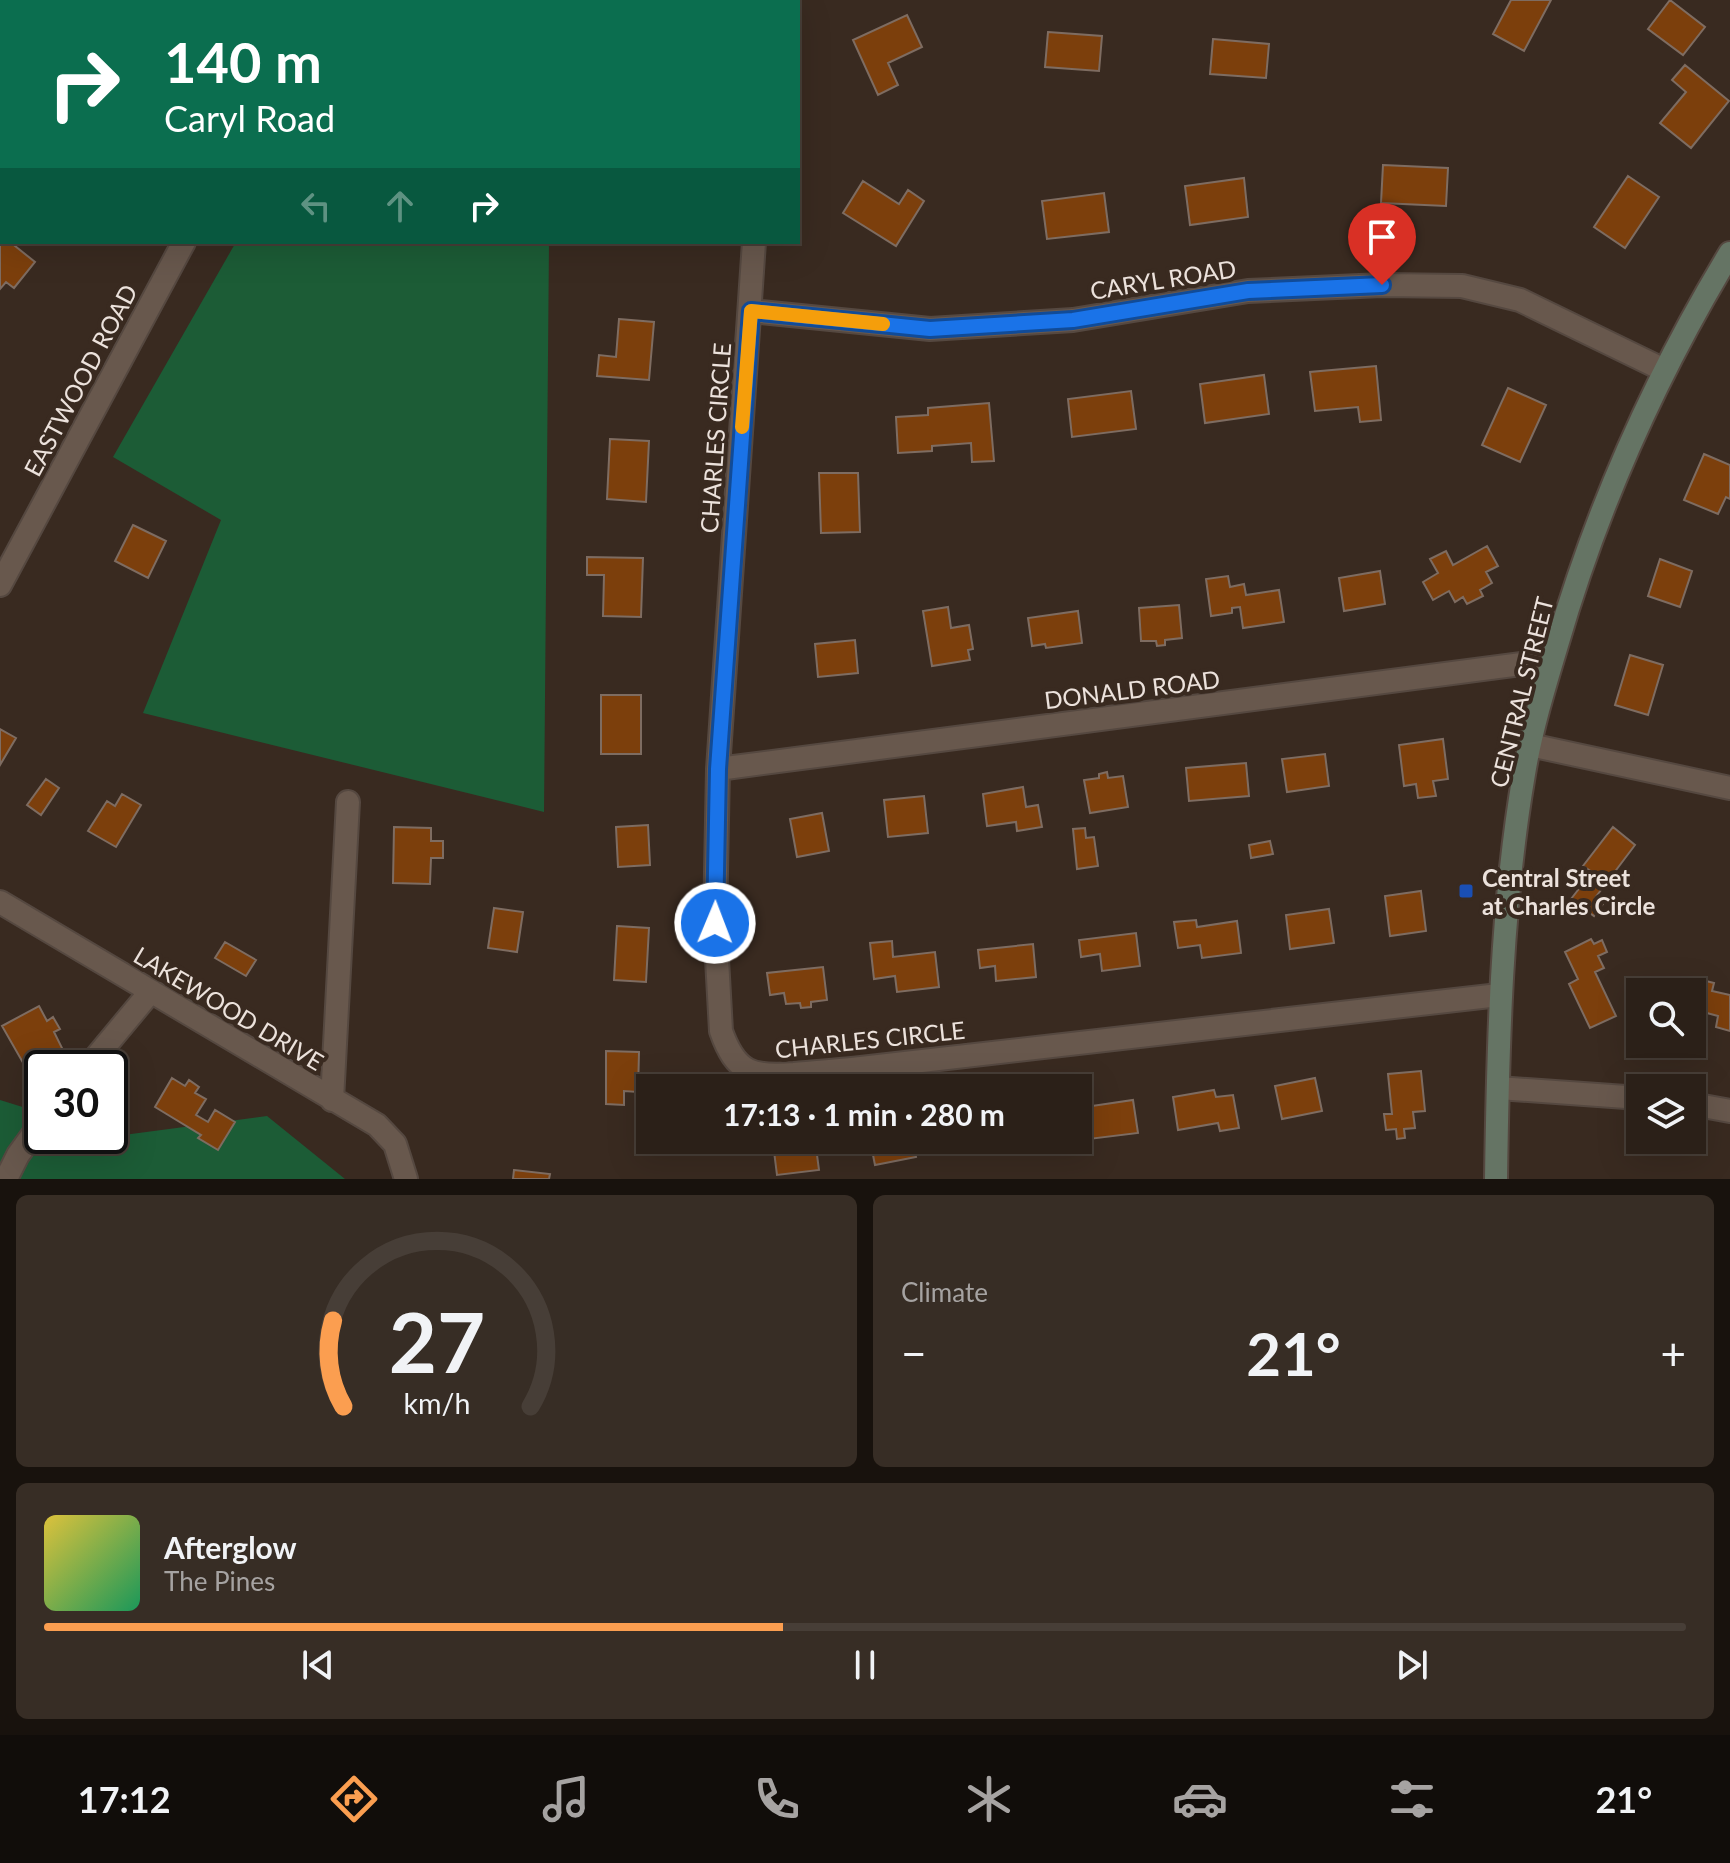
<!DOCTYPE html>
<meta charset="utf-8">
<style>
:root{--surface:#2b2018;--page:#372d25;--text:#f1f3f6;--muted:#a6a3a2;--line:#473e37;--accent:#fb9e50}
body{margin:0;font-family:Lato,sans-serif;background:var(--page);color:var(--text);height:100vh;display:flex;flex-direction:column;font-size:30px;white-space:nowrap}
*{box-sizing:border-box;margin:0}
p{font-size:26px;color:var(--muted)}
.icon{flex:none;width:44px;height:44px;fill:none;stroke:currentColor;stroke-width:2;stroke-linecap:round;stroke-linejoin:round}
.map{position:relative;height:1179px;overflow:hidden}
.drawer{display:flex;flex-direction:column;gap:16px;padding:16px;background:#18120d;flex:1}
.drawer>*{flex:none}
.banner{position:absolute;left:0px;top:0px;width:800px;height:244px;box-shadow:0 8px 32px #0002,0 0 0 2px var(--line);background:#0b6e4f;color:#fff;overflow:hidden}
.controls{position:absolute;left:1626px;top:978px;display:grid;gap:16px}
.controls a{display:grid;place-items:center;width:80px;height:80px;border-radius:0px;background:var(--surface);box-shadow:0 8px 32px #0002,0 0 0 2px var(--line);font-size:40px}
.speed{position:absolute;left:24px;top:1050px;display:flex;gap:16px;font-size:40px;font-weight:700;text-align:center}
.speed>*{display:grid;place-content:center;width:104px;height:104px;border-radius:50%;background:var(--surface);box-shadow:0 8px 32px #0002,0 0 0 2px var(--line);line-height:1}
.speed .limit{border:4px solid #111;border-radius:12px;background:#fff;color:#111}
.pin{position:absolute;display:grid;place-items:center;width:68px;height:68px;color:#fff;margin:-82px -34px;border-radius:50% 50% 50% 0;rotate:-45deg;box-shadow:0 0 8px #0007}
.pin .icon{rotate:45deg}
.me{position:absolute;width:88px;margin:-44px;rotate:1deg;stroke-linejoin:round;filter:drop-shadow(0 0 6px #0008)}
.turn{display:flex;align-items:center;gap:28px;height:168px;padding:0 32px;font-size:36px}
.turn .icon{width:104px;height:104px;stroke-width:2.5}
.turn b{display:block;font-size:56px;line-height:68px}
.lanes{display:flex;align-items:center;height:76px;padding:0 32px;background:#0003;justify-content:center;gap:40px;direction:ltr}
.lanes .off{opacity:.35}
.big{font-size:60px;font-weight:700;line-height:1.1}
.drawer .card{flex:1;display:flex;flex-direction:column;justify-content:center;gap:12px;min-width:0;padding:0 28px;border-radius:12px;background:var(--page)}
.drawer .dial{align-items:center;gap:0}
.dial svg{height:208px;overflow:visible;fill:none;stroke:var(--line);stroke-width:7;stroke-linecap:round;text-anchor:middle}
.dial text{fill:var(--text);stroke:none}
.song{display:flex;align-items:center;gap:24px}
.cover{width:96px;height:96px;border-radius:12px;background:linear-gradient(135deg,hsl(50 70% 55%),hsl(150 70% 35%))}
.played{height:8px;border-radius:4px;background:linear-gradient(90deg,var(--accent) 45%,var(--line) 45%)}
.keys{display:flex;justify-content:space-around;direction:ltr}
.heat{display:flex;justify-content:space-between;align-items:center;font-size:44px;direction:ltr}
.drawer .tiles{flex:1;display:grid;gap:16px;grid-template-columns:1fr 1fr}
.card:last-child{grid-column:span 2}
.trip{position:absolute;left:636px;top:1074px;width:456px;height:80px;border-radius:0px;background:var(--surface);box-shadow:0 8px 32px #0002,0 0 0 2px var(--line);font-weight:700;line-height:80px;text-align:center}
.dock{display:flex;height:128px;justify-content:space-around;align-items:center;background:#110d0a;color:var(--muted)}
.dock .icon{width:56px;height:56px}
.dock .active{color:var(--accent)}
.dock b{font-size:36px;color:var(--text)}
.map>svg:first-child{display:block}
</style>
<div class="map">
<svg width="1730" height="1179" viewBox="0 0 1730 1179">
<rect width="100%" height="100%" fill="#392a20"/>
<!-- green -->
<path fill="#1c5c36" d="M236 242H549L544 812 143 713 221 520 113 457Z
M0 1100 42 1113V1136H116L267 1116 345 1179H0Z"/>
<!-- building -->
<path fill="#7c3f0c" stroke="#7e6c61" stroke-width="2" d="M1511 0H1551L1524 51 1493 34Z
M1670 0 1705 27 1683 55 1648 29Z
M907 15 922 47 888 63 898 85 878 95 853 40Z
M1048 32 1102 36 1099 71 1045 67Z
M1213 39 1269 44 1266 78 1210 74Z
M1685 65 1729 101 1691 148 1660 123 1686 92 1672 80Z
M1383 165 1448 168 1446 206 1381 203Z
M1628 176 1659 197 1625 248 1594 227Z
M1244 178 1248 217 1190 225 1185 186Z
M863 181 899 204 908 190 924 201 896 246 843 213Z
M1104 193 1109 232 1047 239 1042 201Z
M0 235 2 242H10L35 262 14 288 6 282 0 289Z
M619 319 654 322 649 380 597 376 599 355 616 357Z
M1376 366 1381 420 1360 422 1358 407 1315 411 1310 372Z
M1264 375 1269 414 1205 423 1200 384Z
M1508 388 1546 405 1520 462 1482 445Z
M1131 391 1136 429 1072 437 1068 399Z
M989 403 994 461 972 462 971 443 932 446V451L898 453 896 417 928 415V408Z
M610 439 649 441 646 502 607 499Z
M1704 454 1730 465V499L1726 497 1718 514 1684 500Z
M819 473H858L860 532 821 533Z
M133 525 166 541 148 578 115 561Z
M1487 546 1498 566 1486 572 1492 583 1480 590 1483 596 1467 604 1463 597 1455 602 1449 591 1433 600 1423 582 1438 573 1430 559 1446 551 1453 565Z
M587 557 643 558 641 617 603 616 604 575H587Z
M1660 559 1692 571 1680 607 1648 596Z
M1380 571 1385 604 1344 611 1339 578Z
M1228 576 1230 587 1244 584 1246 595 1279 590 1284 622 1243 628 1240 607 1232 608V613L1211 616 1206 579Z
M1179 605 1182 638 1165 640V645L1157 646 1156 641H1141L1139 608Z
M948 607 951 628 969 625 973 649 968 650 970 660 932 666 923 611Z
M1078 611 1082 643 1046 648 1045 644 1032 646 1028 618Z
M855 640 858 673 818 677 815 644Z
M1630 655 1663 665 1648 715 1615 705Z
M601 695H641V754H601Z
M0 729 16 738 0 765Z
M1443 739 1448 779 1433 781 1436 796 1418 798 1416 784 1404 786 1399 745Z
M1325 754 1329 786 1287 792 1282 759Z
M1246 763 1249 796 1189 801 1186 768Z
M1107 772 1108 778 1123 776 1128 807 1090 813 1084 780 1099 778V774Z
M46 779 59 788 41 815 27 805Z
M1023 787 1026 807 1038 805 1042 827 1017 831 1016 822 987 826 983 794Z
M122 794 141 805 116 847 88 831 107 801 115 806Z
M924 796 928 833 888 837 884 800Z
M822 813 829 851 797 857 790 819Z
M648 825 650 865 618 867 616 827Z
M394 827 431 828V841H443V858H431L430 884 393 883Z
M1613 827 1635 845 1595 898 1603 904 1594 916 1571 899 1592 872 1583 866Z
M1085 828 1086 838 1094 837 1098 866 1077 869 1073 829Z
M1270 841 1273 854 1251 858 1249 845Z
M1421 891 1426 931 1390 936 1385 896Z
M494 908 523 912 517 952 488 948Z
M1329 909 1334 943 1290 949 1286 915Z
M1196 920 1197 927 1237 921 1241 953 1202 958 1200 945 1178 948 1174 922Z
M617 926 649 928 646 982 614 980Z
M1136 933 1140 966 1102 971 1100 954 1081 957 1079 940Z
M1591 939 1594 944 1602 940 1607 952 1598 956 1604 968 1595 972 1616 1016 1590 1028 1569 984 1578 979 1565 952Z
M892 941 893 957 935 952 939 987 897 992 895 976 874 979 870 943Z
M225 942 256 960 246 976 215 958Z
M1033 944 1036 977 996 981 995 966 980 968 978 950Z
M823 967 827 1000 811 1002V1007L801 1008 800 1003 786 1004 784 993 770 995 767 973Z
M1698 979 1714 983 1712 991 1730 995V1031L1716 1027 1718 1016 1692 1009Z
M39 1006 47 1021 53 1017 60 1029 54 1032 62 1048 26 1068 2 1026Z
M606 1051 639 1052 638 1092 624 1091V1105L606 1104Z
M1421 1071 1425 1111 1413 1112 1415 1128 1404 1129 1405 1138 1397 1139 1396 1129 1386 1130 1384 1114H1392L1388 1074Z
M172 1078 185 1086 189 1080 199 1087 195 1093 206 1099 196 1115 208 1122 215 1110 235 1122 218 1150 198 1138 201 1135 155 1107Z
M1315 1078 1322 1111 1282 1119 1275 1086Z
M1214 1090 1216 1097 1233 1095 1239 1128 1220 1131 1218 1123 1178 1130 1173 1097Z
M1133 1100 1138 1133 1081 1140 1078 1108Z
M798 1140H815L819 1170 777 1175 773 1143Z
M870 1140H913L916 1157 875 1165Z
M973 1140H1013L1014 1146 975 1154Z
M514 1170 550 1174 549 1179H513Z"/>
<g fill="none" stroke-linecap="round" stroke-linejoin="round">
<defs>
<path id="minor" d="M313 2 314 0
M786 2 787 0
M754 242 718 769 715 923 721 1031C736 1074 753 1077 794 1074 813 1072 832 1071 852 1069L1499 995
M751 311 930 329 1073 320 1248 291 1382 285 1462 286 1520 300 1664 370
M0 585 184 242
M1530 745 1730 788
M718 769 1552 660
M0 902 377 1125 395 1144 406 1179
M87 1068 151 991
M1498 1088 1640 1098
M332 1100 348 802
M1692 1104 1730 1111
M6 1179 18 1155 42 1122"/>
<path id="secondary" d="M1496 1179C1498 1044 1501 908 1524 774 1531 731 1544 688 1557 645 1597 507 1655 377 1730 253"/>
</defs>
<!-- minor casing -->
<use href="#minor" stroke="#554840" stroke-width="26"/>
<!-- secondary casing -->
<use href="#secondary" stroke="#554840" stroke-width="26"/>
<!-- minor -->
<use href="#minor" stroke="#68584d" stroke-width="22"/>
<!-- secondary -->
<use href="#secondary" stroke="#657464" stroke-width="22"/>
</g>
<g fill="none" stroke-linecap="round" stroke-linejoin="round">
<defs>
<path id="route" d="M715 923 718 769 751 311 930 329 1073 320 1248 291 1382 285"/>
</defs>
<!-- route casing -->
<use href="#route" stroke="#114b97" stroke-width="20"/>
<!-- route -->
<use href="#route" stroke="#1a73e8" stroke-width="14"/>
<!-- slow -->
<path stroke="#f59e0b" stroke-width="14" d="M742 427 751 311 883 324"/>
</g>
<!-- markers -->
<rect fill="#1a4fb4" stroke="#392a20" stroke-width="3" x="1458" y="883" width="16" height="16" rx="4"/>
<g text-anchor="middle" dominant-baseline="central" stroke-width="8" stroke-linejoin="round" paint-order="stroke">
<!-- street labels -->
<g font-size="24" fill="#ece2dc" stroke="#392a20">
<text transform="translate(1163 279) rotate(-9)">CARYL ROAD</text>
<text transform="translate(80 380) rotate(-62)">EASTWOOD ROAD</text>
<text transform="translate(715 438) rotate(-86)">CHARLES CIRCLE</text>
<text transform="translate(1132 689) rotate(-7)">DONALD ROAD</text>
<text transform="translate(1521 692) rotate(-76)">CENTRAL STREET</text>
<text transform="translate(229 1008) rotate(31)">LAKEWOOD DRIVE</text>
<text transform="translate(870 1039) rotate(-6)">CHARLES CIRCLE</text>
</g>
<!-- poi labels -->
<g font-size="24" font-weight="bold" fill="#ece2dc" stroke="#392a20" text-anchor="start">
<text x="1482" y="877">Central Street<tspan x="1482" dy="28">at Charles Circle</tspan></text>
</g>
</g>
</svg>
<div class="controls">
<a><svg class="icon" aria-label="search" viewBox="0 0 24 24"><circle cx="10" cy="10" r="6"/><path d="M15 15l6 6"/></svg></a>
<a><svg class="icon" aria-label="layers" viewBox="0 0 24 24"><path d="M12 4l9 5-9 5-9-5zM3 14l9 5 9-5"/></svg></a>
</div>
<div class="speed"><div class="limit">30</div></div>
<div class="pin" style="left:1382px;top:285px;background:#d93025"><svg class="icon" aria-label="arrive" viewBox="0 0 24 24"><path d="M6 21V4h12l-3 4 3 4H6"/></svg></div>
<svg class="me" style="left:715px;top:923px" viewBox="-20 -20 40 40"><circle r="17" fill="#1a73e8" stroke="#fff" stroke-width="3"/><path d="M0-11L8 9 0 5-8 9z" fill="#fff"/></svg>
<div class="trip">17:13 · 1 min · 280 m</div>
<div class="banner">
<div class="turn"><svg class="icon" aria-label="right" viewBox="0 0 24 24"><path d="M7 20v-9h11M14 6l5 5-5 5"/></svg><div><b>140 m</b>Caryl Road</div></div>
<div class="lanes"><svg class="icon off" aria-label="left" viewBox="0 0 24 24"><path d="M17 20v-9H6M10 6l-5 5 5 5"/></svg><svg class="icon off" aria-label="ahead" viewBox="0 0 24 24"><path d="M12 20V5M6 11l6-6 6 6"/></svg><svg class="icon" aria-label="right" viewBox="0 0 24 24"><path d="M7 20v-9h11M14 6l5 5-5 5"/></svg></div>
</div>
</div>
<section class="drawer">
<div class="tiles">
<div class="card dial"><svg viewBox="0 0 100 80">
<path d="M14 69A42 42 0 1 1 86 69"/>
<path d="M14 69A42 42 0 0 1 10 36" stroke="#fb9e50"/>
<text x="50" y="56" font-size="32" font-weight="700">27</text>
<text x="50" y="72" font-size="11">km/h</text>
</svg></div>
<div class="card"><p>Climate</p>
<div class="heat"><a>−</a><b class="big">21°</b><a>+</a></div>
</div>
<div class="card">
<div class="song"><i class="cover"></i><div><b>Afterglow</b><p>The Pines</p></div></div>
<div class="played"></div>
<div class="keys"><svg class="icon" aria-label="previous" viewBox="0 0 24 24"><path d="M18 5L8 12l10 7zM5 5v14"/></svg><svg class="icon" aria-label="pause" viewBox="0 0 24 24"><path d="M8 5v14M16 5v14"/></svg><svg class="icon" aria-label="next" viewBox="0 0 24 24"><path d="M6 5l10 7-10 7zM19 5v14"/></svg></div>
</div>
</div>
</section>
<nav class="dock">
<b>17:12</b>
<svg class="icon active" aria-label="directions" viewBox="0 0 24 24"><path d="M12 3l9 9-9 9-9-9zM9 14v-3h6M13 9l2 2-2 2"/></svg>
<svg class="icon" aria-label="music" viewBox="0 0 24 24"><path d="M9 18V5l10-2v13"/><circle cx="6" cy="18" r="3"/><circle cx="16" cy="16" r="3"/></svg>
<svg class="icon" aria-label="phone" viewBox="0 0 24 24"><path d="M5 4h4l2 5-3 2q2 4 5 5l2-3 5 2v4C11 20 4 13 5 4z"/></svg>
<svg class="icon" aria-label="climate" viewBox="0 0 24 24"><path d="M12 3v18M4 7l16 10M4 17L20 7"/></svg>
<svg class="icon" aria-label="car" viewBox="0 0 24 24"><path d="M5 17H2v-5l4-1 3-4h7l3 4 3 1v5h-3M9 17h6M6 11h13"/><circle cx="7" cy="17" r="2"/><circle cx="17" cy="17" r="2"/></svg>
<svg class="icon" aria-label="filters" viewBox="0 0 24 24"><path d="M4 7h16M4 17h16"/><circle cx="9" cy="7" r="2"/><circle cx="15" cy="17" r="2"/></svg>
<b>21°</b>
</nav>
